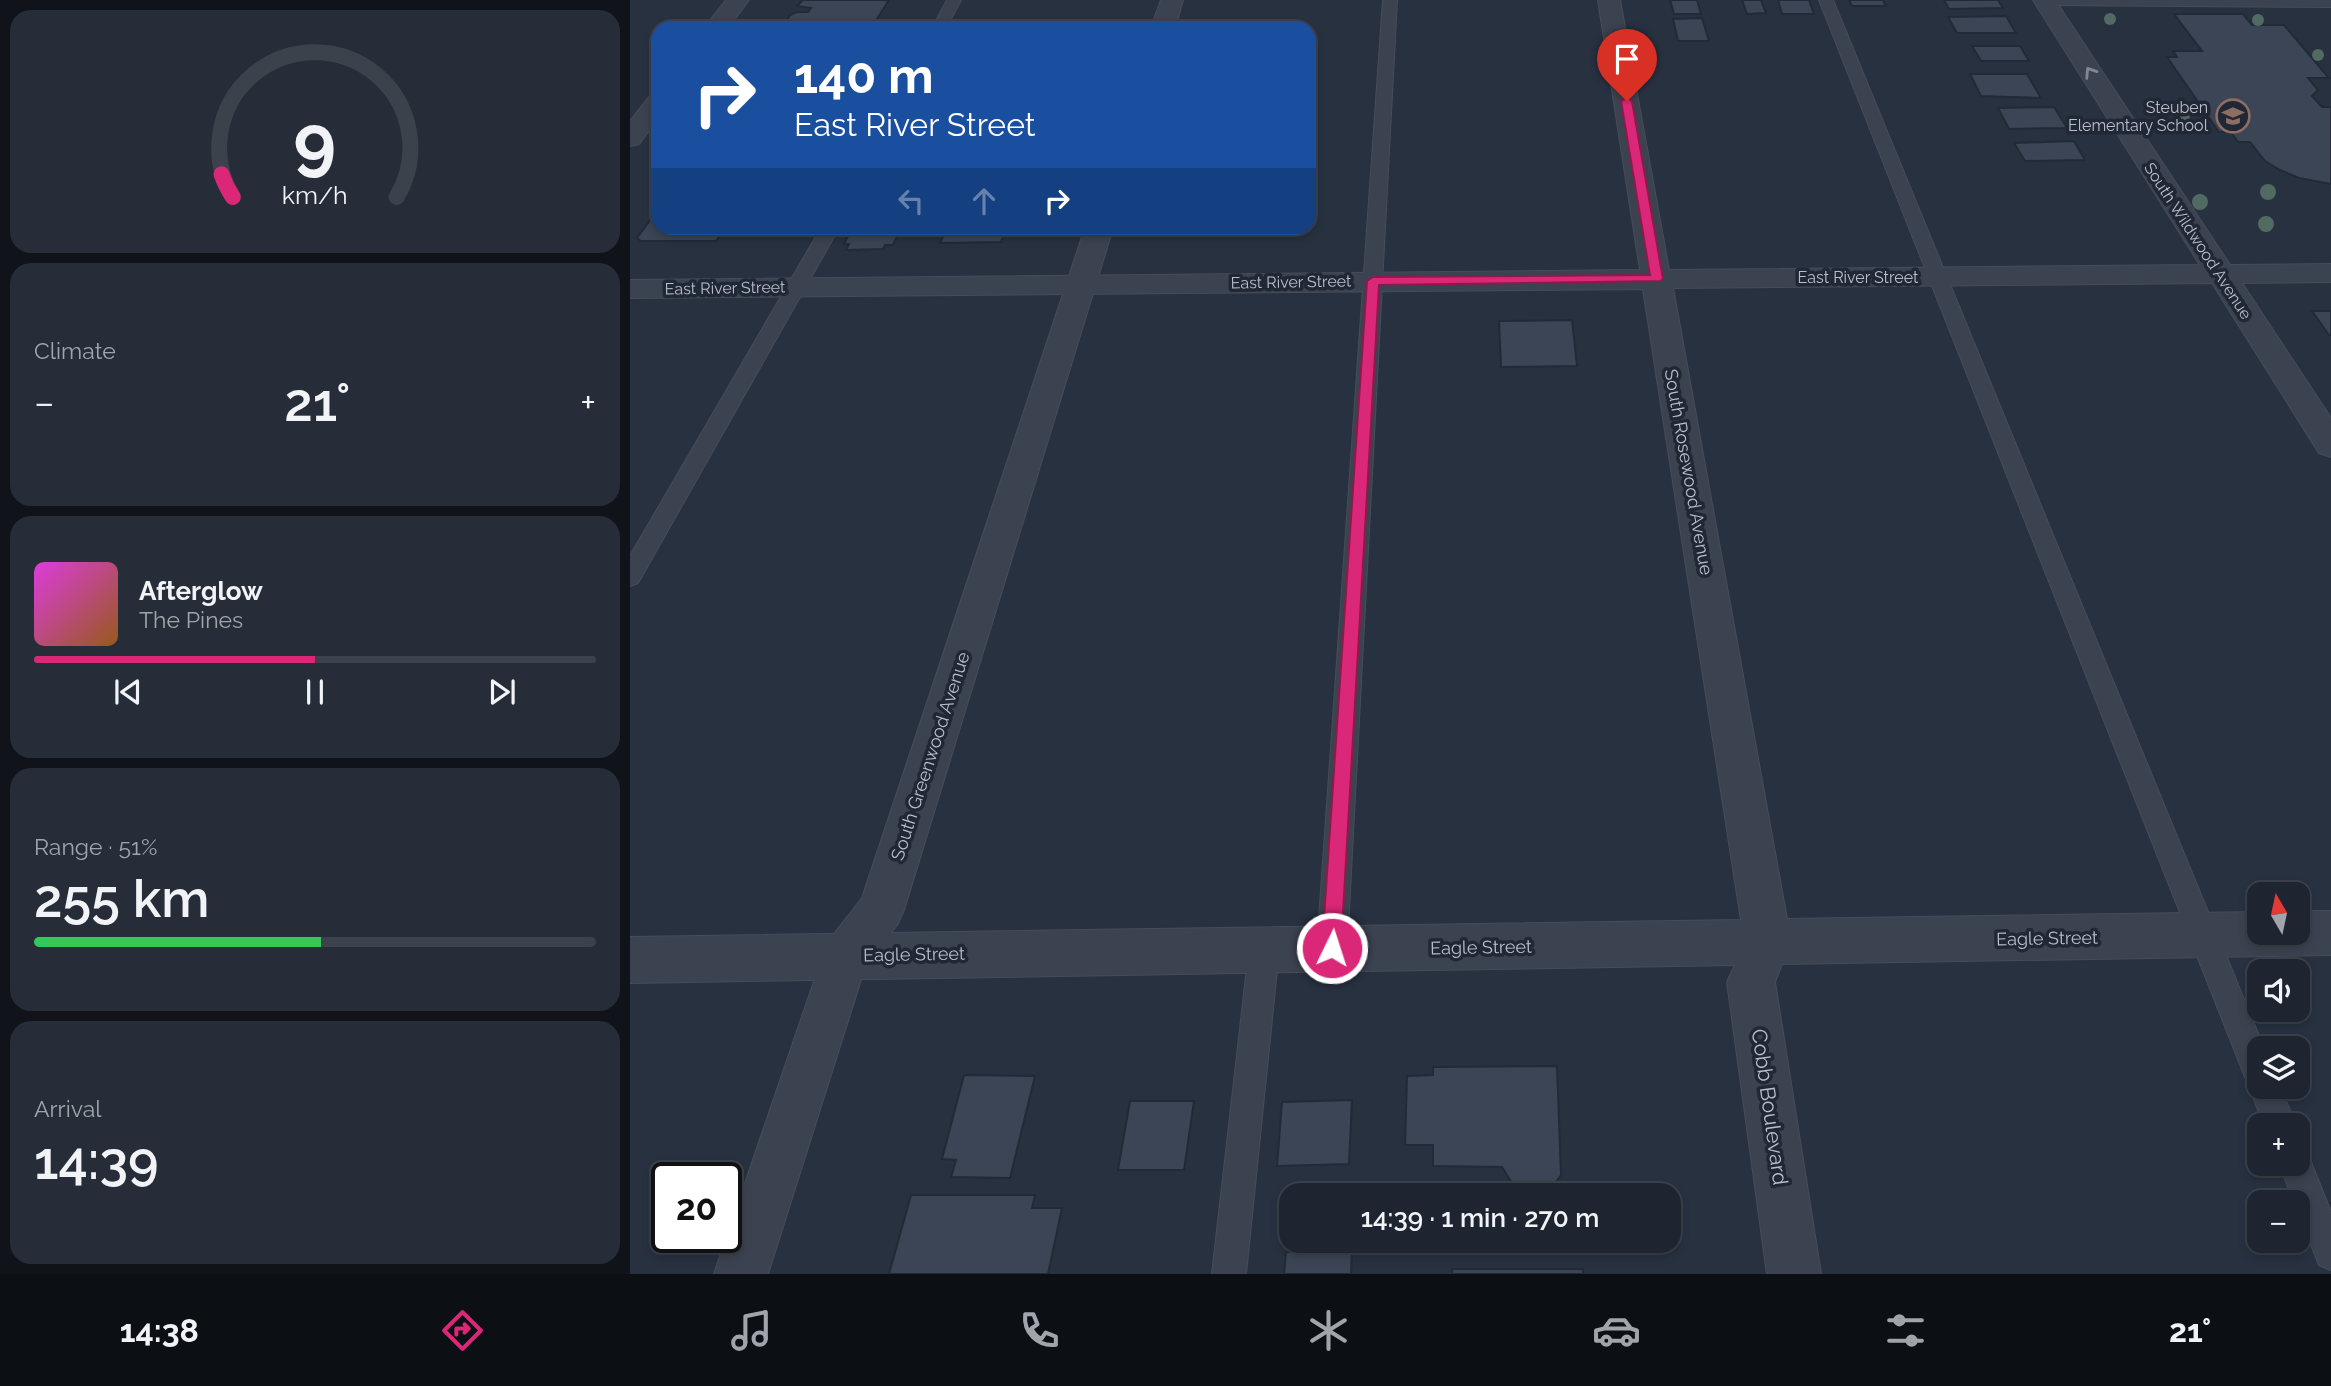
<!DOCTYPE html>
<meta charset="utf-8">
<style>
:root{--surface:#1e2530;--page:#262d38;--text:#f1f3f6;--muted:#a1a5ab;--line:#3c424c;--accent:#db2777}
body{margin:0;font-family:Raleway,sans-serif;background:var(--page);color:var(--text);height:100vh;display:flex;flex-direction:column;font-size:26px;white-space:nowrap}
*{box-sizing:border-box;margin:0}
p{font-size:23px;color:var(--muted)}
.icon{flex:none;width:38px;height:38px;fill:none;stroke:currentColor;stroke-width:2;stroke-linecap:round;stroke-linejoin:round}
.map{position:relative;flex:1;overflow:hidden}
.sheet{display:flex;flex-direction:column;gap:10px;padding:10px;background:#10141a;width:630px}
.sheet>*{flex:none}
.guide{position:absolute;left:21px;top:21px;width:665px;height:214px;border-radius:21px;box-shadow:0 4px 10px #0003,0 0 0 2px var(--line);background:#1a4fa0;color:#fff;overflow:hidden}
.needle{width:46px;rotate:351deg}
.buttons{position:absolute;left:1617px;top:882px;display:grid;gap:14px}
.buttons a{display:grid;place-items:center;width:63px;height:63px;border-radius:14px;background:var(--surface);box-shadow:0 4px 10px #0003,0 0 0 2px var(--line);font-size:35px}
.speed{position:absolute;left:21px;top:1162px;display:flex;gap:14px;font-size:35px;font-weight:700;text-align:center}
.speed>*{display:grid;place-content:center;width:91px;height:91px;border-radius:50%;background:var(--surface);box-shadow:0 4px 10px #0003,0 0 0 2px var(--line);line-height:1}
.speed .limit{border:4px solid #111;border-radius:10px;background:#fff;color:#111}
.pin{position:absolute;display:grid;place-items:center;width:60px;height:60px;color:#fff;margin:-72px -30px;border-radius:50% 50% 50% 0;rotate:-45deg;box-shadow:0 0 7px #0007}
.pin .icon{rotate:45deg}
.me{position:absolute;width:77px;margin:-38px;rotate:4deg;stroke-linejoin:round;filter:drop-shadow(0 0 5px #0008)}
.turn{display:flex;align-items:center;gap:24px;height:147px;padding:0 28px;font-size:32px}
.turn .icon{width:91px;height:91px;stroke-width:2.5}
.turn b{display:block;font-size:49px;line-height:60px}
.lanes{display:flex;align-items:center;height:66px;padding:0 28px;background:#0003;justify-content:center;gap:35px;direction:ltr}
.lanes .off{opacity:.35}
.big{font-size:52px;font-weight:600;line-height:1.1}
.sheet .widget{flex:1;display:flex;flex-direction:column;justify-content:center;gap:10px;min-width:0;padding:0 24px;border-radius:21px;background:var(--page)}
.sheet .dial{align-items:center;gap:0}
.dial svg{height:182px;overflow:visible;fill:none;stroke:var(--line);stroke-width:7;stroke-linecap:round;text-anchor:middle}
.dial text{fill:var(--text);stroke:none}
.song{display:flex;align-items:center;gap:21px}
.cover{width:84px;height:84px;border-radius:10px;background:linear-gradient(135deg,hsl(300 70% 55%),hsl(30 70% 35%))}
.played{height:7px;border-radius:4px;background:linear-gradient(90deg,var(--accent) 50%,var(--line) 50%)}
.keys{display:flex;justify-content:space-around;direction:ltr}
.heat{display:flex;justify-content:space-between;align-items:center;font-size:38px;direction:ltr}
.charge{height:10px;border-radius:5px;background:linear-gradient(90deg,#34c759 51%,var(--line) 0)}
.trip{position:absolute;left:649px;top:1183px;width:402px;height:70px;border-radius:21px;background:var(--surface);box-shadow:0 4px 10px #0003,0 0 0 2px var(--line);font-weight:600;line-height:70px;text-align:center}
.tab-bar{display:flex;height:112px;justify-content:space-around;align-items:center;background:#0c0f13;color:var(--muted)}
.tab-bar .icon{width:49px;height:49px}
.tab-bar .on{color:var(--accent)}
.tab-bar b{font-size:32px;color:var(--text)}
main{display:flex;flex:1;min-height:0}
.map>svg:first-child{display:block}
</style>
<main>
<section class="sheet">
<div class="widget dial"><svg viewBox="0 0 100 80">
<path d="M14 69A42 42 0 1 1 86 69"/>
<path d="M14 69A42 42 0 0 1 9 59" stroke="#db2777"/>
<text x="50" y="56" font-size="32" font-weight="700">9</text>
<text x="50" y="72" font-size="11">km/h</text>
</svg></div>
<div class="widget"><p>Climate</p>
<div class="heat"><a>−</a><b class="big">21°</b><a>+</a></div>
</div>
<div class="widget">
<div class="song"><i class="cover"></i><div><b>Afterglow</b><p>The Pines</p></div></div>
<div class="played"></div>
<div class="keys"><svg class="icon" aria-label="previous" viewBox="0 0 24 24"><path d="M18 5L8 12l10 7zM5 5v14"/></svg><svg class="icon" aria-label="pause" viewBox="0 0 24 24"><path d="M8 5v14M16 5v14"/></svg><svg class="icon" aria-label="next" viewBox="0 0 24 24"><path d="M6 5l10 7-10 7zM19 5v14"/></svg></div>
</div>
<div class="widget"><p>Range · 51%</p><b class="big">255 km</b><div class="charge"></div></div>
<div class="widget"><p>Arrival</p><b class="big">14:39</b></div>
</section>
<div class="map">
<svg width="1701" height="1274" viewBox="0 0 1701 1274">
<rect width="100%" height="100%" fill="#283140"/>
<!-- building -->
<path fill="#3b4555" stroke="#232a37" stroke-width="2" d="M259 0 245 22 157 20 160 15 167 12H178L181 8 167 6 173 0Z
M1040 0H1067L1071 14H1044Z
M1112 0H1131L1136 13 1117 14Z
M1148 0H1179L1184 14H1152Z
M1219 0H1253L1256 6H1222Z
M1314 0H1368L1373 8 1319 9Z
M1544 14H1613L1622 25H1654L1699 78H1678L1688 90 1682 96 1692 107H1701V184L1669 178 1650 170 1635 161 1620 142H1608L1601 132H1589L1537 57H1547L1543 51H1572Z
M1376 16 1386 33H1327L1318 17Z
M1072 18 1079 41H1048L1043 19Z
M1342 46H1390L1399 61H1351Z
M1340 74H1397L1411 98 1351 96Z
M1424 107 1437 128 1379 129 1368 108Z
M1444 141 1455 160 1395 161 1384 143Z
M24 215H28V228H95L86 241H11L7 238Z
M222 228H271L263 245H255L253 249 216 250 219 244H214Z
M317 228H376L371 242 310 243Z
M1682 311H1701V335H1699Z
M942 320 947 366 871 367 869 321Z
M927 1066 931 1175 923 1186 910 1191 883 1185 872 1167 803 1166V1145H775L777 1076 803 1075V1067Z
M334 1075 405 1076 380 1178 321 1177 326 1160 312 1159Z
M722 1100 719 1164 647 1166 652 1102Z
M500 1101H564L554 1170H488Z
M281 1195H405L402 1208H432L418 1274H259Z
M722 1251 721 1274H654L656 1252Z
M822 1269H953V1274H822Z"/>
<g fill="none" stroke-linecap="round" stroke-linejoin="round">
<defs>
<path id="service" d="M317 0H331L316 28H302Z
M753 0H767L717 948 712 958 702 962 692 958 687 948Z
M1189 0H1203L1634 1048H1629V1087H1650L1666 1125H1634Z
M1408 0H1701V7L1415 5 1410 4Z
M191 228H209L8 583 0 586V556Z
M634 936 644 940 649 950 616 1274H582L619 950 624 940Z
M1668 1149 1677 1152 1701 1212V1270L1689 1265 1668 1212V1202H1664L1649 1164H1668Z"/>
<path id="minor" d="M96 0H119L98 28H74Z
M968 0H990L1039 270 1570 265 1403 0H1425L1600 265 1701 264V282L1612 283 1701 418V457L1689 453 1582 283 1043 288 1157 919 1629 912V933H1668V911H1701V955L1152 964 1145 982 1191 1274H1137L1097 982 1105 965 0 983V937L1111 920 1013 289 0 298V280L1010 270Z
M28 94V119L9 144 0 146V121L19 97Z"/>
<path id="tertiary" d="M531 0H553L545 28H521Z
M455 228H483L274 910 267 925 235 967 138 1274H84L193 955 200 939 232 898Z"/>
</defs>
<!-- service casing -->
<use href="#service" stroke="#464c59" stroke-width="2"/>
<!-- minor casing -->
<use href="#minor" stroke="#464c59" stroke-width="2"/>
<!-- tertiary casing -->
<use href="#tertiary" stroke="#464c59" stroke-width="2"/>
<!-- service -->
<use href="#service" fill="#3c4350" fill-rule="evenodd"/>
<!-- minor -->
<use href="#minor" fill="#3c4350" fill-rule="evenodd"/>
<!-- tertiary -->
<use href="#tertiary" fill="#3c4350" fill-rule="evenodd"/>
</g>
<!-- trees -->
<g fill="#516a62">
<circle cx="1480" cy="19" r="6"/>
<circle cx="1628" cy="20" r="6"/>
<circle cx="1688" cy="55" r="6"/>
<circle cx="1553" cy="119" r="7"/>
<circle cx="1638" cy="192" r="8"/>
<circle cx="1570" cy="202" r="8"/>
<circle cx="1636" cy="224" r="8"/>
</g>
<!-- one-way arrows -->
<defs><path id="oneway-chevron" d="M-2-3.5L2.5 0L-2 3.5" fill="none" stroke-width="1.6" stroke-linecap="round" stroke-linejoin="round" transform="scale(1.75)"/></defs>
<use stroke="#818793" href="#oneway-chevron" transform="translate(1460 72) rotate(-123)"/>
<!-- route -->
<path fill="#db2777" stroke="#8e194d" stroke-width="2" d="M997 98 1002 101 1033 279 1031 281 749 285 711 948 708 955 702 958 695 955 692 948 737 281 743 277 1020 275 991 101Z"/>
<!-- icons -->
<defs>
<symbol id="school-ring" viewBox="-11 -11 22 22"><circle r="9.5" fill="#212835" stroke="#8d6e63" stroke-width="1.5"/><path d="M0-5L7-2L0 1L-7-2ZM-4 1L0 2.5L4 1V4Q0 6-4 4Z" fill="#8d6e63"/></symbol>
</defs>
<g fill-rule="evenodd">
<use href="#school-ring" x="1584" y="97" width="38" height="38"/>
</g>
<g text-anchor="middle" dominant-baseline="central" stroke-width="7" stroke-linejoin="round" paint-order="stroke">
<!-- far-poi labels -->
<g font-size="16" fill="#b9bfca" stroke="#212835" text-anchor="end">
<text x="1578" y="107">Steuben<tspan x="1578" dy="18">Elementary School</tspan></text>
</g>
<!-- far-street labels -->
<g font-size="16" fill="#b9bfca" stroke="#212835">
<text transform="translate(1568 241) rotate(57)">South Wildwood Avenue</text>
<text x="1228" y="277">East River Street</text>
<text transform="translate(661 282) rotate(-1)">East River Street</text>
<text transform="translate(95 288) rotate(-1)">East River Street</text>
</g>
<!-- street labels -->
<g font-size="18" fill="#b9bfca" stroke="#212835">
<text transform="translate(1059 472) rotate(80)">South Rosewood Avenue</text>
<text transform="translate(300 756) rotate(-72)">South Greenwood Avenue</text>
<text transform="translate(1417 938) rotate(-1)">Eagle Street</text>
<text transform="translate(851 947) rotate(-1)">Eagle Street</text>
<text transform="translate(284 954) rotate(-1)">Eagle Street</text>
</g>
<!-- near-street labels -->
<g font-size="21" fill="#b9bfca" stroke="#212835">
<text transform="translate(1140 1107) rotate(82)">Cobb Boulevard</text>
</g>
</g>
</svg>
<div class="buttons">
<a><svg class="needle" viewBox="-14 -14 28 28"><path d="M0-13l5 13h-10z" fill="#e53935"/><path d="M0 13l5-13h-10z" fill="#a1a5ab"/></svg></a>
<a><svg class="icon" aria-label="sound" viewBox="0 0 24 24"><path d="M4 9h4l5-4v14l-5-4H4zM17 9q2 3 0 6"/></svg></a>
<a><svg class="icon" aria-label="layers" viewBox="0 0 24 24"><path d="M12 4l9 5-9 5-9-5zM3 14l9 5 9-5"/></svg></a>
<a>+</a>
<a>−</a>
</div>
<div class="speed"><div class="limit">20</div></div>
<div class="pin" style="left:997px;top:101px;background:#d93025"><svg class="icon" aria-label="arrive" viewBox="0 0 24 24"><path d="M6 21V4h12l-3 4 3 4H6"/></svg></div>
<svg class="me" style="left:702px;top:948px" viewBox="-20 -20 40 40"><circle r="17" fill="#db2777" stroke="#fff" stroke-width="3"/><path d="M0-11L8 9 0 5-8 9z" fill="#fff"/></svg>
<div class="trip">14:39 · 1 min · 270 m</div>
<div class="guide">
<div class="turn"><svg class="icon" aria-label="right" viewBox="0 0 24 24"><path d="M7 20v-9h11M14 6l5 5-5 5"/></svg><div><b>140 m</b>East River Street</div></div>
<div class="lanes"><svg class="icon off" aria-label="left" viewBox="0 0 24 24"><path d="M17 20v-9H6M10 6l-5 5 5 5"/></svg><svg class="icon off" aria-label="ahead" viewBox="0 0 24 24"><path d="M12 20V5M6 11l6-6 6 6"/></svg><svg class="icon" aria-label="right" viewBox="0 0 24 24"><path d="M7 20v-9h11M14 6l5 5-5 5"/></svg></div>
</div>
</div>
</main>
<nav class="tab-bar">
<b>14:38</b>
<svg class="icon on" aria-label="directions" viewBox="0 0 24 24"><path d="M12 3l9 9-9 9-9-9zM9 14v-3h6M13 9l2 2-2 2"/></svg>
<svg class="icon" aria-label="music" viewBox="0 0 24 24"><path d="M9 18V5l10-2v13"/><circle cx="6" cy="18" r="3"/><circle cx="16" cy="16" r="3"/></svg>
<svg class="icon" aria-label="phone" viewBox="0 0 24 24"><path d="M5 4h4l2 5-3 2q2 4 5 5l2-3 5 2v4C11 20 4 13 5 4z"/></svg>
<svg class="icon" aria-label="climate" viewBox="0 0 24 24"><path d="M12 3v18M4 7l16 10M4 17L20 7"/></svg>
<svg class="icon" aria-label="car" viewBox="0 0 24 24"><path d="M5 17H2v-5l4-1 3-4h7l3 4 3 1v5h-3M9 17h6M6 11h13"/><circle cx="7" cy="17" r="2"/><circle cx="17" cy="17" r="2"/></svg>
<svg class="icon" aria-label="filters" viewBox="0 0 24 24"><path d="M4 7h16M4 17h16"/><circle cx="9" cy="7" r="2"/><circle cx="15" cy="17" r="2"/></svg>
<b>21°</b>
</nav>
